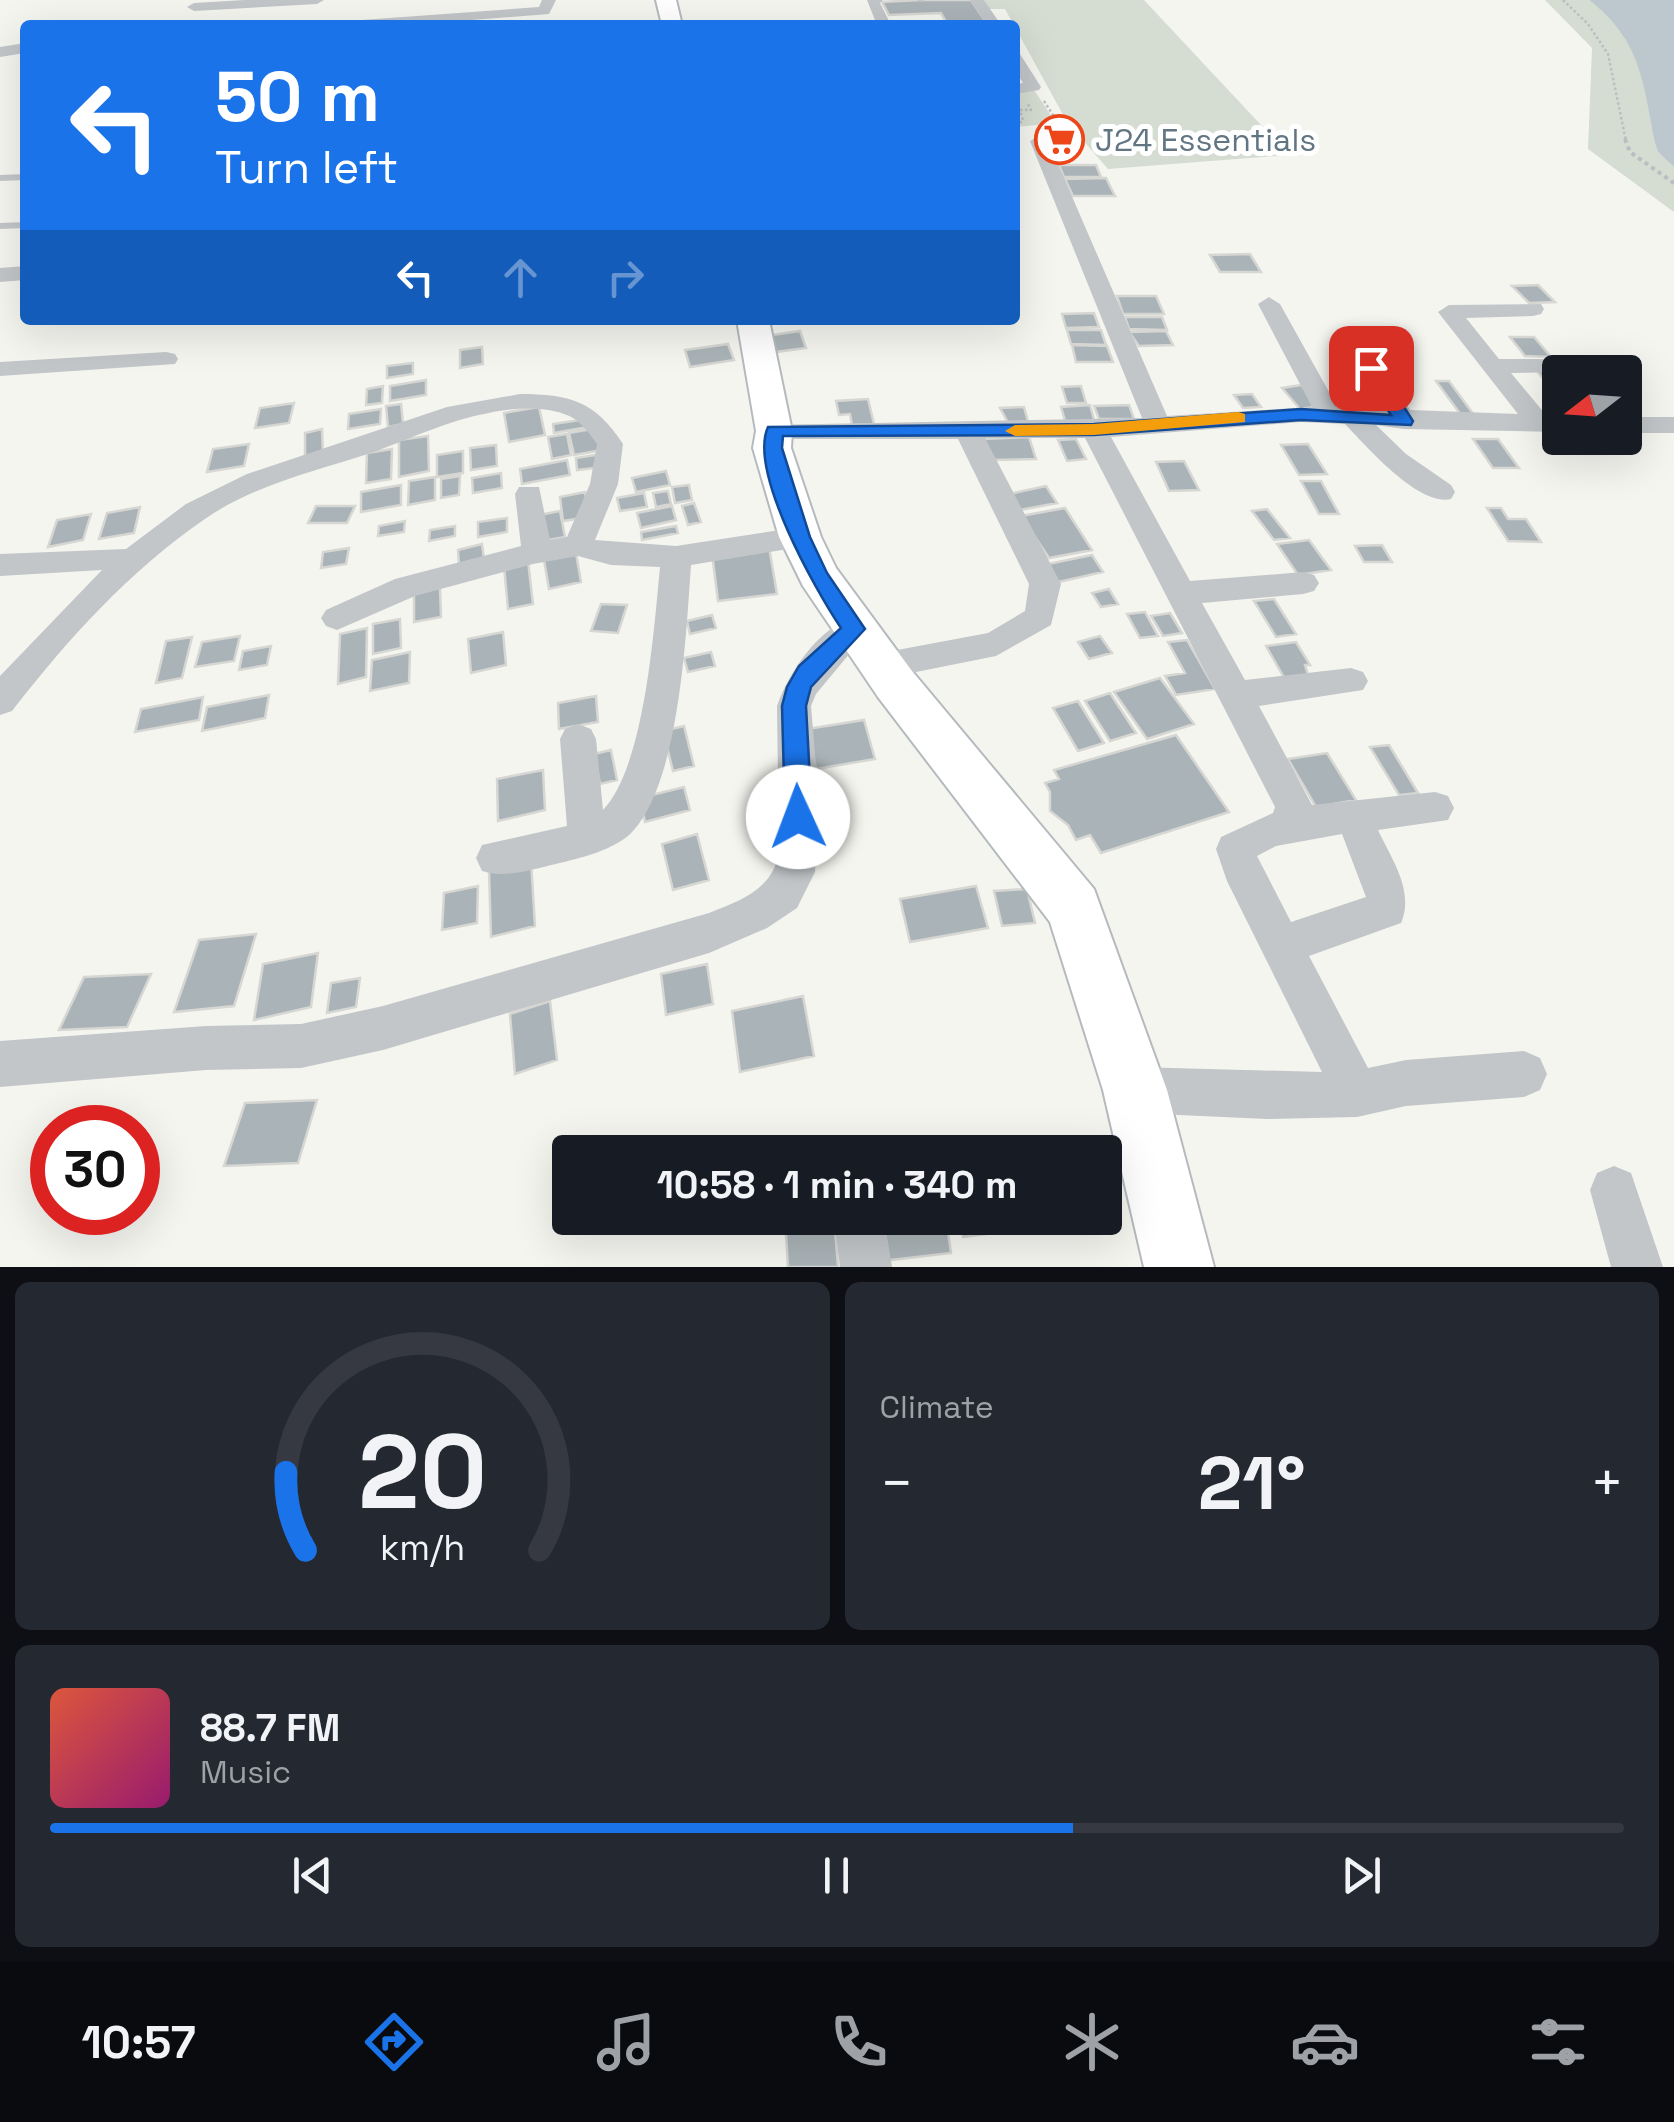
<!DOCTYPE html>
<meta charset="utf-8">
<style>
:root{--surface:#171b24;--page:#242831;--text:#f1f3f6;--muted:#9ea1a6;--line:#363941;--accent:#1a73e8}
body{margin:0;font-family:"Space Grotesk",sans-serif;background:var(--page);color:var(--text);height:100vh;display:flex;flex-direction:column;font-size:38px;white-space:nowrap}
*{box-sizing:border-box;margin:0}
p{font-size:32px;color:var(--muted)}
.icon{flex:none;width:55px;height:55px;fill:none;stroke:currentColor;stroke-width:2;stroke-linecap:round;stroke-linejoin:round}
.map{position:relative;height:1267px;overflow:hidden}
.side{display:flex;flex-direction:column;gap:15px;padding:15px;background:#0d0f14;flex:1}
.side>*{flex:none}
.top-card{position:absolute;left:20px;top:20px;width:1000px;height:305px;border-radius:10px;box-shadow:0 10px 40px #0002;background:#1a73e8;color:#fff;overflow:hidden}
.needle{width:65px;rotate:253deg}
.controls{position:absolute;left:1542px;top:355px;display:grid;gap:20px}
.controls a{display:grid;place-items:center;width:100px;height:100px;border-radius:10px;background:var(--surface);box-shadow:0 10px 40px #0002;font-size:50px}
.speed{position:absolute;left:30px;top:1105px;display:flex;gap:20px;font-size:50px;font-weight:700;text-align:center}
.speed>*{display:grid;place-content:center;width:130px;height:130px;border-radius:50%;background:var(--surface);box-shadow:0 10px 40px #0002;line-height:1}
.speed .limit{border:15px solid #d22;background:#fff;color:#111}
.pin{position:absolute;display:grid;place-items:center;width:85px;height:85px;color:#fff;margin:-42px;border-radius:20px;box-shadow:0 5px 15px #0006}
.me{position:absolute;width:110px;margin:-55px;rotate:358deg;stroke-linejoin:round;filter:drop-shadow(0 0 8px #0008)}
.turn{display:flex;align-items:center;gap:35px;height:210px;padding:0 30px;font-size:45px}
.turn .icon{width:130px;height:130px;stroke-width:2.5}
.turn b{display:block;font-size:70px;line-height:85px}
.lanes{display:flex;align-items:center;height:95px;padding:0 30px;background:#0003;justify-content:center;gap:50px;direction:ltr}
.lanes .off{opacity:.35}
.big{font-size:75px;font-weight:700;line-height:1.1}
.side .card{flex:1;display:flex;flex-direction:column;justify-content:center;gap:15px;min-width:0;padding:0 35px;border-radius:15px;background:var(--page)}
.side .dial{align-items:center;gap:0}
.dial svg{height:260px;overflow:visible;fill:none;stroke:var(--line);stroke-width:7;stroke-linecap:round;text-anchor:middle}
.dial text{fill:var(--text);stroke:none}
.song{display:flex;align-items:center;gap:30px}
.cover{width:120px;height:120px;border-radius:15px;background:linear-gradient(135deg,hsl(10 70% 55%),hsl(320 70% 35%))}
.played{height:10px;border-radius:5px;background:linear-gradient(90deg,var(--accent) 65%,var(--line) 65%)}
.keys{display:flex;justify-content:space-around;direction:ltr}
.heat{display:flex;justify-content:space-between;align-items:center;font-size:55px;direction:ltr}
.side .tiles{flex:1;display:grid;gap:15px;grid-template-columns:1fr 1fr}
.card:last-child{grid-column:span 2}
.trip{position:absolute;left:552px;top:1135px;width:570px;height:100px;border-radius:10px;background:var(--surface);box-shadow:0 10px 40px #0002;font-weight:700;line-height:100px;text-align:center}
.dock{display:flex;height:160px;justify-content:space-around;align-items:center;background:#090b0e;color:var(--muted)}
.dock .icon{width:70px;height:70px}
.dock .current{color:var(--accent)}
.dock b{font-size:45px;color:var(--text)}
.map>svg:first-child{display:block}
</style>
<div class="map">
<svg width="1674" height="1267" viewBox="0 0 1674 1267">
<rect width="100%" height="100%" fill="#f5f5f0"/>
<!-- green -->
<path fill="#d5dcd1" d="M984 0H1144L1289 155 1108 169 1067 122 1005 9H989Z
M1545 0H1589C1643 41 1643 82 1655 143L1658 152 1674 167V212L1588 149 1592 48Z
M1034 90 1056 123 1015 127V91Z"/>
<!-- water -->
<path fill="#bcc8cd" d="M1589 0H1674V167L1658 152 1655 143C1643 83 1642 41 1589 0Z"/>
<!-- building -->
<path fill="#aab3b7" stroke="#d6d6d3" stroke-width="2.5" d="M921 0H971L988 25H948L941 13 889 15 882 2Z
M1048 138H1078L1083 145 1052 146Z
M1059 165H1096L1101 177H1064Z
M1106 178 1115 196H1073L1065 179Z
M1250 254 1261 272H1220L1210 255Z
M1538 285 1555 302 1529 303 1512 286Z
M1117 296H1156L1164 314H1123Z
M1094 313 1099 327 1066 328 1062 314Z
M1125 317H1162L1167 330 1129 329Z
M1067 330H1101L1106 345 1071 344Z
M800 331 806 348 776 352 772 335Z
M1166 331 1173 345 1139 346 1129 332Z
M1510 337H1534L1551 357 1525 356Z
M728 344 734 360 690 367 685 350Z
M1072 345 1107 346 1113 362H1076Z
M482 347 483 364 460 368V350Z
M413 363V374L387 378V366Z
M1536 370H1565L1560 372V393H1555Z
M426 380V395L390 401V386Z
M1436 381H1449L1477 419H1464Z
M1301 385 1320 406 1300 409 1282 388Z
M383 386 382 403 366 405 367 389Z
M1081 386 1086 403H1067L1062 387Z
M1252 394 1261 407 1243 408 1234 395Z
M868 399 874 424 852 425 850 414 839 415 836 401Z
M294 403 289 423 255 428 260 408Z
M401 404 403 424 388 427 386 406Z
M1090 405 1095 423 1066 424 1061 407Z
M1129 405 1134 419H1099L1094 406Z
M539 407 545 435 509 442 504 413Z
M1024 407 1029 425 1010 426 1000 408Z
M381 409 380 424 348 429 349 414Z
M587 419 588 427 554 433 553 424Z
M597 428 602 450 574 455 569 433Z
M322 429 323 456 305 460V433Z
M567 434 571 455 552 459 548 437Z
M428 436 429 471 399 477V440Z
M1029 437 1036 459 989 460 983 439Z
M1076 439 1086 459 1067 461 1058 440Z
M1473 439H1498L1519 468H1493Z
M249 444 244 466 207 472 213 449Z
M1308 444 1327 474 1299 475 1281 445Z
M496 445 497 466 471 470 470 448Z
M392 449 391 479 366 483 367 453Z
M463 451V473L437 477V455Z
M602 454 603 467 577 470 576 458Z
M567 460 570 475 522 484 520 469Z
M1184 461 1199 490 1169 491 1156 462Z
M666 471 670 485 636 492 632 478Z
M501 473 502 488 473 493 472 478Z
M460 476 459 495 441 498V479Z
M435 477V500L408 505 409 481Z
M1301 481H1321L1339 514H1319Z
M401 485V505L361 512V492Z
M689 485 692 500 675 503 672 487Z
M1046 486 1057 503 1015 511 1005 495Z
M668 491 671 504 656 507 653 493Z
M585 492 589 517 563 521 560 497Z
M644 493 647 507 620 511 617 498Z
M694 503 701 522 688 525 682 506Z
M316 506H355L347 523H308Z
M672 506 676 520 641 528 637 513Z
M140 507 134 533 99 539 107 513Z
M1065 508 1092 550 1049 558 1021 516Z
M1487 508H1501L1508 519H1526L1541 542 1508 541Z
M1267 509 1290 538 1274 540 1252 511Z
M560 511 565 537 543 541 539 515Z
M91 514 83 540 48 547 57 520Z
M507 518V532L478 537V522Z
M405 521 404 532 378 536 379 526Z
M455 526V536L429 541 430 530Z
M676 526 678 533 642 540 641 532Z
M1309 540 1331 570 1298 575 1277 544Z
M482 544 484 559 459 564 458 550Z
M1382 545 1392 562H1364L1355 546Z
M769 547 777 594 718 601 712 553Z
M349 548 346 564 321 568 323 552Z
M576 553 581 582 549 589 544 560Z
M1092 555 1103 572 1054 583 1043 565Z
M528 561 533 604 508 609 504 566Z
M440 588 441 617 414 622V593Z
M1109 589 1118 604 1101 607 1092 593Z
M1274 599 1296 634 1276 637 1254 601Z
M601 604 627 605 618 633 591 631Z
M1145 612 1158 636 1140 638 1127 614Z
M1170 613 1182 633 1163 636 1151 616Z
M712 615 716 628 690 634 687 621Z
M400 619 401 648 373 654V624Z
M367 628 366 677 338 684 340 634Z
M503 632 506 665 471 673 468 639Z
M240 636 234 661 195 667 202 642Z
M1100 636 1112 653 1089 659 1078 642Z
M192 637 182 678 156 683 166 641Z
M1187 640 1215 689 1176 695 1165 676 1185 673 1168 642Z
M1296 642 1310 665H1305L1309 678 1286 681 1266 646Z
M271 646 267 665 239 670 243 651Z
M410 652 409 683 370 691 372 660Z
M711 652 715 666 688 672 684 658Z
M1160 678 1194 724 1147 739 1114 692Z
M1110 693 1136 733 1110 741 1085 701Z
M269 695 265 718 202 731 207 707Z
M596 696 598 722 559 729 558 703Z
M203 697 199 720 135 732 141 709Z
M1078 701 1104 743 1078 751 1053 708Z
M864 720 875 759 816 769 807 729Z
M684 726 694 766 673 771 663 731Z
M1176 735 1229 812 1101 853 1090 835 1076 840 1068 825 1050 811V792L1045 783 1059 779 1054 770Z
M1389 745 1418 793 1399 795 1370 747Z
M611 750 617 780 600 784 594 754Z
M1327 753 1356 800 1316 807 1288 759Z
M543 770 545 810 498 821 497 779Z
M684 787 690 810 645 822 640 798Z
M697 834 709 880 673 890 662 844Z
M531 860 535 926 491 937 489 870Z
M478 886 477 923 442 930 444 893Z
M976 886 988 928 910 942 900 899Z
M1027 889 1035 923 1002 926 994 891Z
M256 934 234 1006 174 1012 199 940Z
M318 953 311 1007 254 1020 263 964Z
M707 964 713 1004 666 1015 661 974Z
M151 974 127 1027 59 1030 84 977Z
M360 978 356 1007 327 1013 331 983Z
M803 996 814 1056 740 1072 732 1011Z
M550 1001 557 1060 515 1074 510 1014Z
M317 1100 298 1163 224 1166 245 1103Z
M904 1140 905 1152H866V1144Z
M785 1218H834L838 1267H788Z
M877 1218H946L951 1253 882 1261Z
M959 1218H1061L1062 1224 963 1237Z"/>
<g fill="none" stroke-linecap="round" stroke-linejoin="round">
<defs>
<path id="secondary" d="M656 0H676L682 25H662Z
M737 320H769L792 431 791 448 821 537 836 568 912 671 1094 889 1167 1090 1214 1267H1144L1103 1090 1050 922 878 697 803 586 779 537 753 448 756 431Z"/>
</defs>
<!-- secondary casing -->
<use href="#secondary" stroke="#b4babe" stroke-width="4"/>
<!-- path-far1 -->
<path stroke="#bbbec0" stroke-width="2.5" stroke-dasharray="2.5 2.5" stroke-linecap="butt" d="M1563 0 1588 24 1608 54 1626 141
M1044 101 1058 123 1052 127
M1015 110H1031L1028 104
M1015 125 1023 121 1020 109"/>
<!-- path -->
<path stroke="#bbbec0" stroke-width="4" stroke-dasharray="4 4" stroke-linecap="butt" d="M1625 139 1630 152 1674 183"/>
<!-- lane -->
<path fill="#c2c6c9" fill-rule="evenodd" d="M917 0H924L921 2Z
M25 174V180L0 181V175Z
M25 222V228L0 229V223Z"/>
<!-- street -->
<path fill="#c2c6c9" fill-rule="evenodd" d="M244 0H324L317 4 194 11 187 7 194 3Z
M542 0H556L549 14 408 25H341L348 21 539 7Z
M867 0H883L880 3 891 25H877Z
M970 0H984L1001 25H987Z
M25 43V53L0 57V47Z
M1015 52 1020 54 1041 87 1039 90 1015 94V84L1023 83 1015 70Z
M1039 136 1048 141 1167 416 1312 407 1258 304 1269 297 1280 304 1338 408 1384 409 1359 369 1371 362 1380 364 1410 410 1518 414 1438 312 1449 305 1541 304 1544 309 1541 314 1533 316 1466 318 1499 359H1565L1577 366 1569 372 1511 373 1546 415 1560 416V432L1404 429 1376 425 1406 454 1451 485 1455 492 1451 499C1419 507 1366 446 1345 424L1301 422 1111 437 1190 581 1303 572 1314 575 1319 583 1314 591 1303 594 1202 603 1245 680 1351 668 1363 672 1368 681 1363 690 1259 706 1312 805 1435 792 1448 796 1454 808 1448 820 1378 830C1391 858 1415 891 1401 923L1309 956 1368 1068 1406 1060 1524 1051 1540 1058 1547 1074 1540 1090 1524 1097 1406 1106 1357 1117 1267 1119 1135 1113 1119 1106 1112 1090 1119 1074 1135 1067 1322 1072 1227 881 1216 849 1221 837 1273 813 1275 807 1085 438H985L1061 584 1051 625 996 656 881 679 869 675 864 666 869 657 881 653 988 633 1025 611 1029 584 958 439H774L761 431 765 425 1142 418 1030 141ZM1342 834 1366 897 1291 922 1257 856 1276 846Z
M25 266V280L0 282V268Z
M166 352 175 354 178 359 175 364 0 376V362Z
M520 394C570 394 595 401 623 444L618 484 595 540 676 546 800 527 810 530 815 537 810 544 800 547 691 565C686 634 680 779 633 831 616 850 580 858 556 864 533 869 505 879 482 871L476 858 482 845 567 826 560 739 565 729 578 724 591 729 596 739 603 810C645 766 654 628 660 567L611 565 578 556 533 564 415 596 337 630 326 626 321 618 326 610 395 579 521 546 515 494 519 487H539L550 540 567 537 590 484 597 444C588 432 579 418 564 414 541 406 512 408 489 413 449 420 412 438 374 452 317 471 255 484 205 519 130 570 68 639 12 711L0 715V676L102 570 0 576V554L126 549 186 504 247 474 447 407Z
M1625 417H1674V433H1625Z
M854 617 865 620 870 629 816 694 811 706 819 800 815 872 797 908 767 928 709 953 383 1050 301 1068 206 1070 0 1087V1041L206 1026 301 1024 383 1006 709 913C742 900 773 889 779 852L777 706C789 672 818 628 854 617Z
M1614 1166 1631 1173 1663 1267H1611L1590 1190 1597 1173Z
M834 1218H884L892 1267H840Z"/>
<!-- secondary -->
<use href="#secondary" fill="#fff" fill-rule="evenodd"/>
</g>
<!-- route -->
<path fill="#1a73e8" stroke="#114b97" stroke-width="2.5" d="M1371 363 1379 368 1413 421 1411 425 1301 420 1094 435 783 436 782 448 810 537 827 573 865 629 811 687 806 706 812 817 808 826 798 829 789 826 785 817 782 706 787 687 799 666 841 628C815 589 748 471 768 427L1094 424 1301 409 1391 415 1362 368Z"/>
<!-- slow -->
<path fill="#f59e0b" d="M1238 412 1245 414V422L1094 435 1015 436 1005 431 1015 425 1094 424Z"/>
<!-- icons -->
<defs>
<symbol id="supermarket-ring" viewBox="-11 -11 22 22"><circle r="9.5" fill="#fff" stroke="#ed4618" stroke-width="1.5"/><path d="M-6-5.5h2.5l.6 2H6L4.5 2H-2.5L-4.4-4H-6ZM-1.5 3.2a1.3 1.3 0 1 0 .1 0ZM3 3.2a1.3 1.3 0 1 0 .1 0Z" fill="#ed4618"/></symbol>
</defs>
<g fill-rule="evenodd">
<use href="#supermarket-ring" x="1032" y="112" width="55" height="55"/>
</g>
<g text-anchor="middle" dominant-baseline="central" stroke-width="10" stroke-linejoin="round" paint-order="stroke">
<!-- far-poi labels -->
<g font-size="32" fill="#627583" stroke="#fff" text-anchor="start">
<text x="1095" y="140">J24 Essentials</text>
</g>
</g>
</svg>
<div class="controls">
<a><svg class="needle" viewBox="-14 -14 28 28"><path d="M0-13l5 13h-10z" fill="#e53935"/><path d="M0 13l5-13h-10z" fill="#9ea1a6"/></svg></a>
</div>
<div class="speed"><div class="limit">30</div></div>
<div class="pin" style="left:1371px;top:368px;background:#d93025"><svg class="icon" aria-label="arrive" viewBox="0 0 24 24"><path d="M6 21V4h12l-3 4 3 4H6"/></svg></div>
<svg class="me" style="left:798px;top:817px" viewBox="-20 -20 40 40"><circle r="19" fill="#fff"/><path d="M0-13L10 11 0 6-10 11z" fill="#1a73e8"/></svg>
<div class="trip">10:58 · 1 min · 340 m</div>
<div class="top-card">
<div class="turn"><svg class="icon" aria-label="left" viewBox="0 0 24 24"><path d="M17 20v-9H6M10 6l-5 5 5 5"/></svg><div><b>50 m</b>Turn left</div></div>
<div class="lanes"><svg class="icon" aria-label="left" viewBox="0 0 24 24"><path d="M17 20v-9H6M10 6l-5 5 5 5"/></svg><svg class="icon off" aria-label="ahead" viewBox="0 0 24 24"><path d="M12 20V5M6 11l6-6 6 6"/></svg><svg class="icon off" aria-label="right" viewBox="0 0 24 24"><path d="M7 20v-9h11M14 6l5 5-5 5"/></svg></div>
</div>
</div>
<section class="side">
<div class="tiles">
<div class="card dial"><svg viewBox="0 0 100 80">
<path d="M14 69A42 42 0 1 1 86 69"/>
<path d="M14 69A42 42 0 0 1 8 45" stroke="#1a73e8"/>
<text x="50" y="56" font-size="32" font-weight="700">20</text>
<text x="50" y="72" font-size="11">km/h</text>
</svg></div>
<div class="card"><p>Climate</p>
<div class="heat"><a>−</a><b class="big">21°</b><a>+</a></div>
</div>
<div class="card">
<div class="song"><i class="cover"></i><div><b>88.7 FM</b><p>Music</p></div></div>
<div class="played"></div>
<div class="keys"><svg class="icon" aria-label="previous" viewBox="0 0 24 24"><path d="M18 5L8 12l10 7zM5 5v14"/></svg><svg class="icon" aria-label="pause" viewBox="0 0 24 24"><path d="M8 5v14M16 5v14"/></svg><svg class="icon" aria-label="next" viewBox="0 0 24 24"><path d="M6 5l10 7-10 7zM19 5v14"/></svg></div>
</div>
</div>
</section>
<nav class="dock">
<b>10:57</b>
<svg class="icon current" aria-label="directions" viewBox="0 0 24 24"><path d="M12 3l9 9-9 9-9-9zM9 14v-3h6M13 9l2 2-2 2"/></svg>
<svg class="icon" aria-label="music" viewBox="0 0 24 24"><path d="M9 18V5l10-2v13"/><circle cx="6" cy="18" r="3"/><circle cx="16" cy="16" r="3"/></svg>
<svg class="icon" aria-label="phone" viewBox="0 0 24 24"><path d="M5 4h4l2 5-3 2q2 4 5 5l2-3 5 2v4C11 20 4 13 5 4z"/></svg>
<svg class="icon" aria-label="climate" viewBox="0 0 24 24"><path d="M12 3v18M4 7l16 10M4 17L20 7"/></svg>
<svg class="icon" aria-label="car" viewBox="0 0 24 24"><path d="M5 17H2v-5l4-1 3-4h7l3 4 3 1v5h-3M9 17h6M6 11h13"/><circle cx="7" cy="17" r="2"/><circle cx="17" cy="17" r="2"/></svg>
<svg class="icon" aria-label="filters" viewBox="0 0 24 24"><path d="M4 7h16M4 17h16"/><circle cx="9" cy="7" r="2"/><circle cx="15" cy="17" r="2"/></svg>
</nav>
